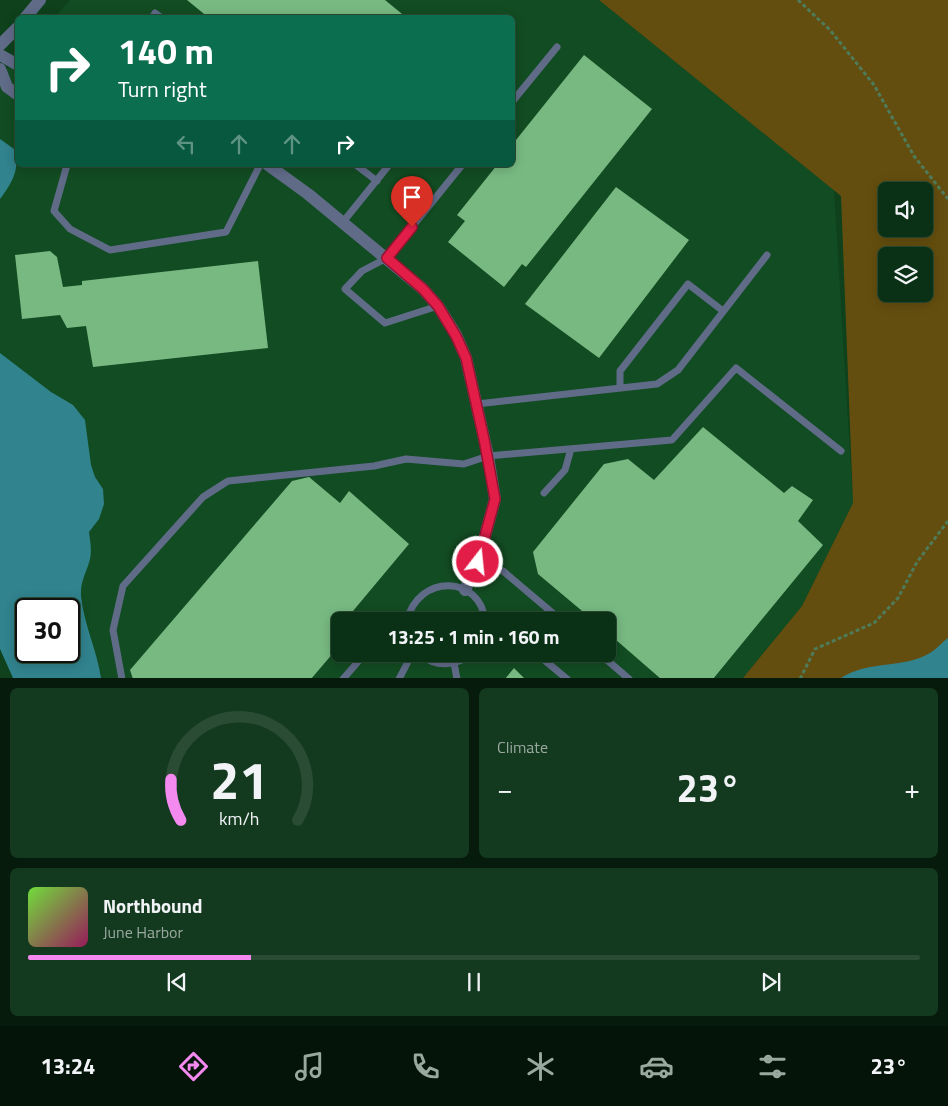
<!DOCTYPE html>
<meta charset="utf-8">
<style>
:root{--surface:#0a3115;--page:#13391e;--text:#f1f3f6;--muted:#99a9a0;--line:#2a4c34;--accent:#f489f0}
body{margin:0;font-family:"Titillium Web",sans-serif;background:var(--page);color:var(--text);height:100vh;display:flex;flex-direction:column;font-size:19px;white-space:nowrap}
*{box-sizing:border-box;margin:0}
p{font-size:16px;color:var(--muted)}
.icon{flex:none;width:28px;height:28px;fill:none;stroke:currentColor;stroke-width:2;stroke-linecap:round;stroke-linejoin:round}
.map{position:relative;height:678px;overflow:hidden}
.drawer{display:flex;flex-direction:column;gap:10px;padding:10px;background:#061b0c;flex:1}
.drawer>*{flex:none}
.banner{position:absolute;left:15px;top:15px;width:500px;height:152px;border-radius:8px;box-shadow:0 2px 12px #0003,0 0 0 1px var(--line);background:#0b6e4f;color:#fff;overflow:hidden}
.controls{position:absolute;left:878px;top:182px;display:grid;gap:10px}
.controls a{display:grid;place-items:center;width:55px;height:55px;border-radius:8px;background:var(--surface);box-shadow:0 2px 12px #0003,0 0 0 1px var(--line);font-size:25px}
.speed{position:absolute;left:15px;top:598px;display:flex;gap:10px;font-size:25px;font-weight:700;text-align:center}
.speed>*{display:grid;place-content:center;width:65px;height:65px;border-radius:50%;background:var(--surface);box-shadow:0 2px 12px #0003,0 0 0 1px var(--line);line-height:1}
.speed .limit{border:2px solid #111;border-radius:8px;background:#fff;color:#111}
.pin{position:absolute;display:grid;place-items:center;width:42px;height:42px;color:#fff;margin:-51px -21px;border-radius:50% 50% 50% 0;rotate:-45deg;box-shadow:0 0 5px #0007}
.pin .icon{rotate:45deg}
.me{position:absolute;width:55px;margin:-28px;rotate:16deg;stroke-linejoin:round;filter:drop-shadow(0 0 4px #0008)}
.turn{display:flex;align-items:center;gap:18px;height:105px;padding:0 20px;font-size:22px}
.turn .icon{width:65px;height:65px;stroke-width:2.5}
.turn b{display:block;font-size:35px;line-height:42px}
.lanes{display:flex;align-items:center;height:48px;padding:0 20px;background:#0003;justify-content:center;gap:25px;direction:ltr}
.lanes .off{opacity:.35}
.big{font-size:38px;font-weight:700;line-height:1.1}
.drawer .widget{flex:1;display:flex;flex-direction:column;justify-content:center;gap:8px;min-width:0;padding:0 18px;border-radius:8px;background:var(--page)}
.drawer .dial{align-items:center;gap:0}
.dial svg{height:130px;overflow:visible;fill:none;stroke:var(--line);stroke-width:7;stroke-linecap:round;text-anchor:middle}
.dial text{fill:var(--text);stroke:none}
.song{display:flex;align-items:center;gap:15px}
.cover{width:60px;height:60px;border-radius:8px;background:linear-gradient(135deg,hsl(100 70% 55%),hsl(330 70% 35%))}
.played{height:5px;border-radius:2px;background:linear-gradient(90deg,var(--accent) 25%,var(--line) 25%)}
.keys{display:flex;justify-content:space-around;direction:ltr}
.heat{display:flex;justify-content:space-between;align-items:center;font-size:28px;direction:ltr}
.drawer .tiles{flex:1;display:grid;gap:10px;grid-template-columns:1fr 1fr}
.widget:last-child{grid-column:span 2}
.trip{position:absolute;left:331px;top:612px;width:285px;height:50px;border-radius:8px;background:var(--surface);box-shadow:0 2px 12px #0003,0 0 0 1px var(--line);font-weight:700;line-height:50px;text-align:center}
.tab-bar{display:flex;height:80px;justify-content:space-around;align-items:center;background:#041408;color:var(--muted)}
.tab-bar .icon{width:35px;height:35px}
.tab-bar .current{color:var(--accent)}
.tab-bar b{font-size:22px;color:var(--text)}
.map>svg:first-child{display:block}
</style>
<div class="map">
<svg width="948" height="679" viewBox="0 0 948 679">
<rect width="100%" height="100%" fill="#0e411c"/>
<!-- built -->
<path fill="#124c22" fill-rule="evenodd" d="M70 0H599L834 190 853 503 802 606 743 678H83L69 609 0 397V76L17 58 18 165H512V18L55 17ZM340 621H608V654H340Z"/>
<!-- green -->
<path fill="#644e0f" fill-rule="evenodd" d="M599 0H948V678H743L802 606 853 503 841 196ZM886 191H924V229H886ZM886 256H924V294H886Z"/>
<!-- water -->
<path fill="#31838e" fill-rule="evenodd" d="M0 139 14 149C21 168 12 183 0 199Z
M0 353 51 392 73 405 85 420 91 465 95 477 103 489 104 504 99 519 89 532C90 540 92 550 90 559 87 572 80 581 81 596 84 625 97 650 101 678H13L0 649ZM26 609H69V651H26Z
M948 638V678H841C868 660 903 669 930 653 937 649 942 642 948 638Z"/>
<!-- building -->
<path fill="#78b982" d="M187 0H385L407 18H209Z
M584 55 652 109 526 267 522 264 504 287 448 242 465 221 457 215 497 165H512V145Z
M616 187 689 240 599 358 525 304Z
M50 251 57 257 63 287 82 285V281L258 261 268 348 93 367 86 326 67 328 60 315 22 319 15 255Z
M703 427 784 493 792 486 813 500 798 521 823 545 713 679H661L608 633V621H594L538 574 533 552 604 464 628 459 654 480Z
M309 477 340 503 349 491 409 544 353 611 362 619 360 621H340V645L311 679H133L130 670 292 481Z
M514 668 525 679H505Z"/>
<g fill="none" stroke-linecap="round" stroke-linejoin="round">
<!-- path -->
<path stroke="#4e7b59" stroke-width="3" stroke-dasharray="4 2.5" stroke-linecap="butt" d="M798 0 830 30 874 85 914 156 948 199
M800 679 815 649 874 623 898 598 917 562 948 521"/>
<!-- service -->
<path stroke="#606b88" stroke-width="7" d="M152 18 155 13 162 18
M512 102 557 47
M67 165 54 211 70 229 110 250 226 232 260 165
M356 165 377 181
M343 222 389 165
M438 306 385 323 345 289 362 271 387 258 462 165
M620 387V371L688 284 723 311
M477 404 657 384 678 370 767 255
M544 493 565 470 571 449
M478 562 503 571 562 621
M407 621C418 573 481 575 485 621
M420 654C436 668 456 666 472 654
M537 654 567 679
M600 654 629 679
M454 663 457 679
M122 679 113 630 123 586 203 497 228 481 374 466 406 459 464 464 488 456 672 440 736 368 841 451
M343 679 363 656 367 654
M399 679 412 654"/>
<!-- minor -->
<path stroke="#606b88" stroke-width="12" d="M0 55 18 65
M0 69 7 87 18 95
M268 165 308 194 423 289 438 306 456 335 466 358 488 456 495 499 478 562 465 590"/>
<!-- tertiary -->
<path stroke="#606b88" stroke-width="12" d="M25 18 40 0
M0 45 18 27"/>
</g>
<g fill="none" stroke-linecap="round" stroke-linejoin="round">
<defs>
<path id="route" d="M412 227 387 258 423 289 438 306 456 336 466 358 484 439 495 499 478 562"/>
</defs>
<!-- route casing -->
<use href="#route" stroke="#92132f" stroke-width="12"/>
<!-- route -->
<use href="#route" stroke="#e11d48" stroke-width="9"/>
</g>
</svg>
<div class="controls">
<a><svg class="icon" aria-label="sound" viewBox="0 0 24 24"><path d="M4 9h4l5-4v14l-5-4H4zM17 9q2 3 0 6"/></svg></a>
<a><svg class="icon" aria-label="layers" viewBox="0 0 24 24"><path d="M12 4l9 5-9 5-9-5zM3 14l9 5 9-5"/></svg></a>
</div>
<div class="speed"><div class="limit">30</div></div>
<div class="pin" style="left:412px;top:227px;background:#d93025"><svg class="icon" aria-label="arrive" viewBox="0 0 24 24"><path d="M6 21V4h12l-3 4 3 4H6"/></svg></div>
<svg class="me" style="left:478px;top:562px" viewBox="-20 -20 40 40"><circle r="17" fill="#e11d48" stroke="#fff" stroke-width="3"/><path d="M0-11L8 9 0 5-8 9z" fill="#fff"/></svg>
<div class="trip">13:25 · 1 min · 160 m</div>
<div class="banner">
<div class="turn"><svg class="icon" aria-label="right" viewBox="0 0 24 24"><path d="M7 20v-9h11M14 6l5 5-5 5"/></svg><div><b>140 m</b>Turn right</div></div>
<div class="lanes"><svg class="icon off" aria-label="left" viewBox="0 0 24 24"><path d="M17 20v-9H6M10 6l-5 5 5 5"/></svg><svg class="icon off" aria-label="ahead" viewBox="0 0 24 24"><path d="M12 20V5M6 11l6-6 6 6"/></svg><svg class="icon off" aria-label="ahead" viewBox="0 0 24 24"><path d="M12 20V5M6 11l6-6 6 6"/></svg><svg class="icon" aria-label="right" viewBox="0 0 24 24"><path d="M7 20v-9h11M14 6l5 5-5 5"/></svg></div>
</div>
</div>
<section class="drawer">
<div class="tiles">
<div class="widget dial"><svg viewBox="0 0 100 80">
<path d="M14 69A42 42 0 1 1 86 69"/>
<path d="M14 69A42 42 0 0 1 8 44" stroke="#f489f0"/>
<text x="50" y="56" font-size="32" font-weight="700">21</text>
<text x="50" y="72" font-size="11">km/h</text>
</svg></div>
<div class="widget"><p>Climate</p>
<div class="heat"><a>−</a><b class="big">23°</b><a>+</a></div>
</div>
<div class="widget">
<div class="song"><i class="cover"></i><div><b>Northbound</b><p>June Harbor</p></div></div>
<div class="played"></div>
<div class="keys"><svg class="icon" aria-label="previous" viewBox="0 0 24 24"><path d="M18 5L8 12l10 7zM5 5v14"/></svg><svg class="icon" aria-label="pause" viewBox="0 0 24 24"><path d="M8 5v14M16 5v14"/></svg><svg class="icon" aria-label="next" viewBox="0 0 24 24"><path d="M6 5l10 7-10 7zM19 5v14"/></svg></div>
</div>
</div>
</section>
<nav class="tab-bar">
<b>13:24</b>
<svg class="icon current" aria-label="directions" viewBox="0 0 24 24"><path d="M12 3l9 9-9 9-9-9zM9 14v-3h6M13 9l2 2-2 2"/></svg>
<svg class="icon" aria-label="music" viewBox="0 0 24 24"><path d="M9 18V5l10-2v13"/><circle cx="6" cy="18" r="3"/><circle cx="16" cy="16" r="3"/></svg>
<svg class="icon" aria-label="phone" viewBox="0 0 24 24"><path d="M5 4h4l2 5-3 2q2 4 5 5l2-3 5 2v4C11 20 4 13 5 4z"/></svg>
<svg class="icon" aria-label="climate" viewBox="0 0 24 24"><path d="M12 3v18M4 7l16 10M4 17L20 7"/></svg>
<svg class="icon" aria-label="car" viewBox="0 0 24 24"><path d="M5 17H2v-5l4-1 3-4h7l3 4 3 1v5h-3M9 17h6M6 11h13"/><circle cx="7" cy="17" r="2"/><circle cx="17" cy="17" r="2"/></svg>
<svg class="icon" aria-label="filters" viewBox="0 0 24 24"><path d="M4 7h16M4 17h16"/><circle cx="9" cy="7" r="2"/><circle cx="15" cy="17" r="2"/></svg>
<b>23°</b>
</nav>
